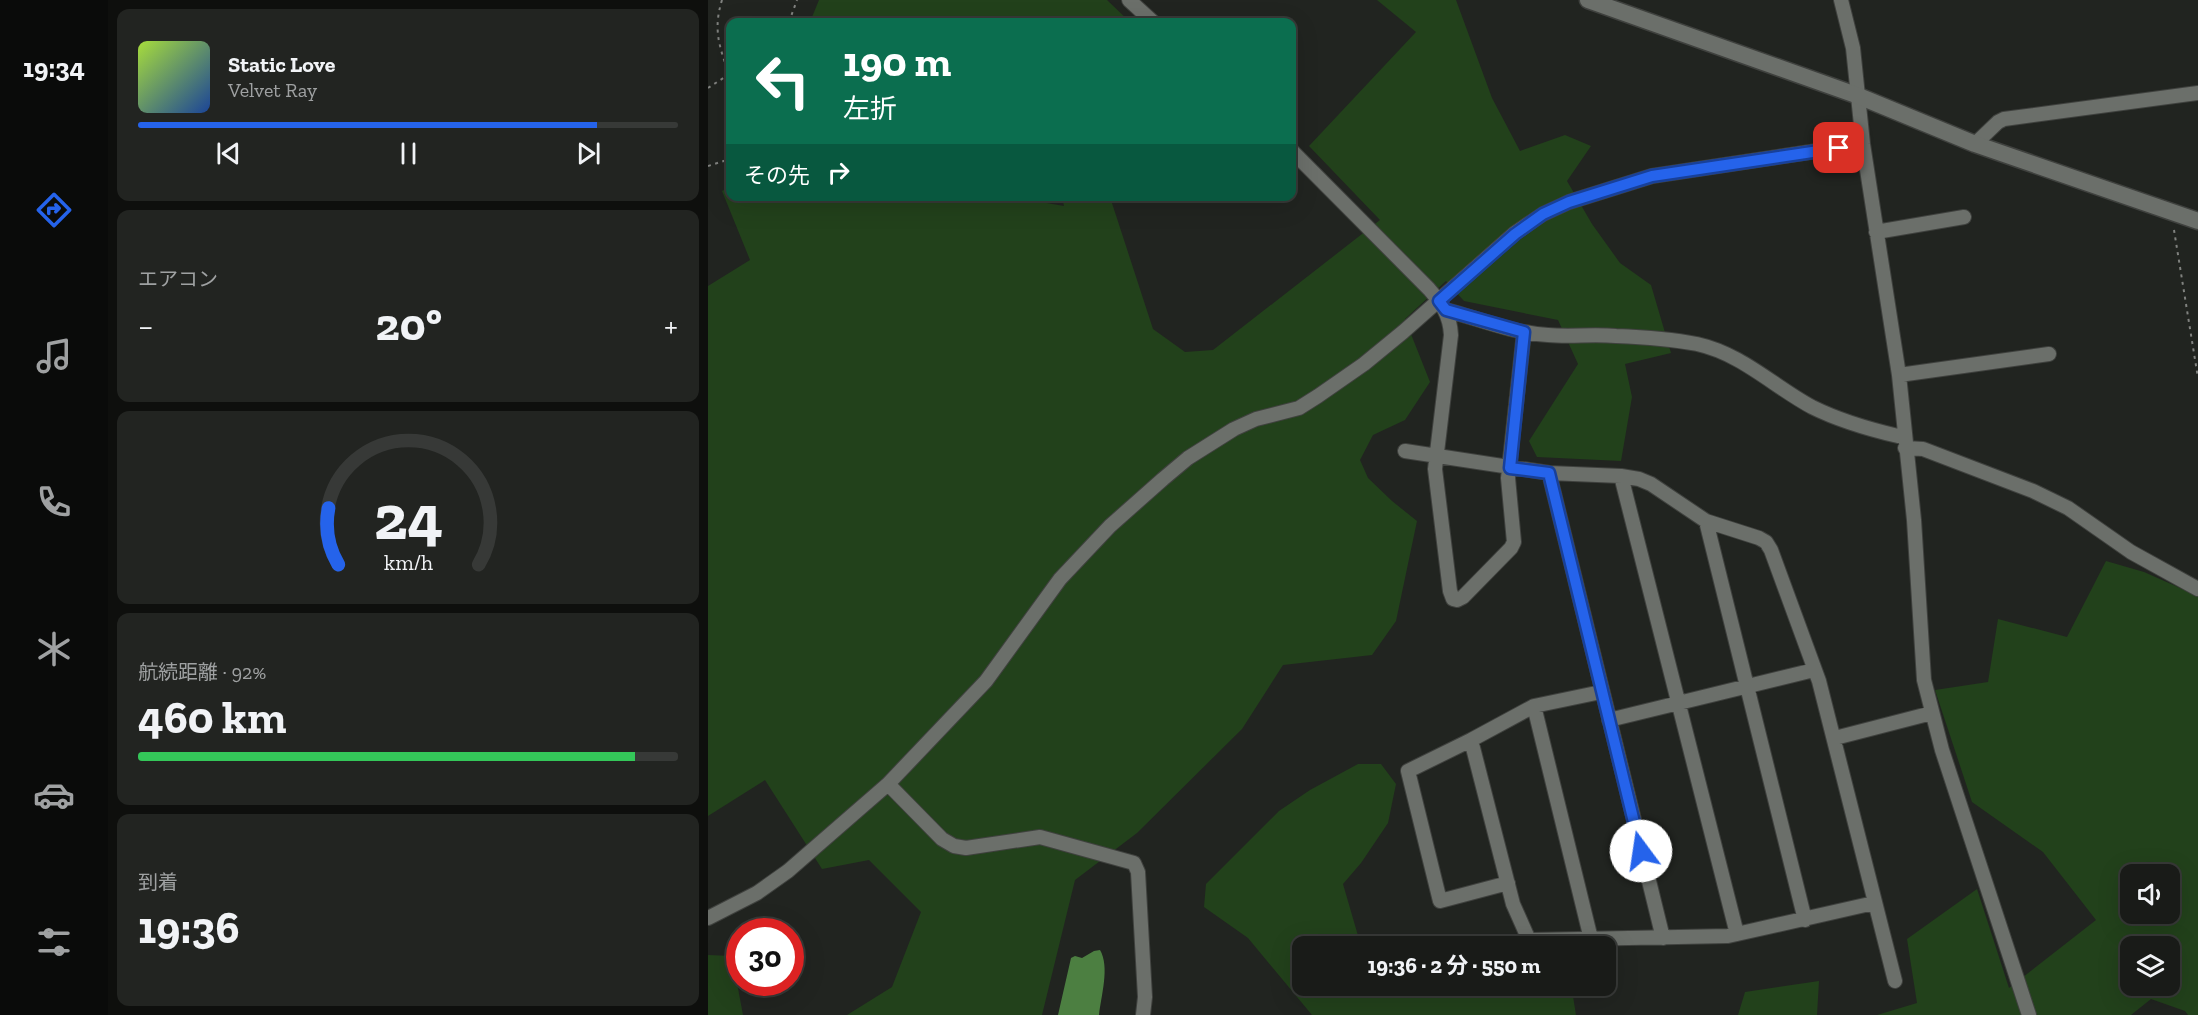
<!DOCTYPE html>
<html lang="ja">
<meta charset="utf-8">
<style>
:root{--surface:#191b18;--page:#222421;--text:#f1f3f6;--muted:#9fa1a2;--line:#373937;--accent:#2563eb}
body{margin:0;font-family:"Zilla Slab","Noto Sans JP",serif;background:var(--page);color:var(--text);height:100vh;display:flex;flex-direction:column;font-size:22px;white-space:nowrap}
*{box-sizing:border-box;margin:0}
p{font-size:20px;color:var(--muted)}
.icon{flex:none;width:33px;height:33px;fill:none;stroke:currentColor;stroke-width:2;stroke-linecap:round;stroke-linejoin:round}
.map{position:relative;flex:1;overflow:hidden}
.details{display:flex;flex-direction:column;gap:9px;padding:9px;background:#0e0f0d;width:600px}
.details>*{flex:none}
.hud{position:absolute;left:18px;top:18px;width:570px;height:183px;border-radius:12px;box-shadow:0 6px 24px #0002,0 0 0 2px var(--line);background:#0b6e4f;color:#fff;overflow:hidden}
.fabs{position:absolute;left:1412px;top:864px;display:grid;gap:12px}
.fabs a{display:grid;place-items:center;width:60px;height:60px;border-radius:12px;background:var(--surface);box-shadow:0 6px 24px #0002,0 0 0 2px var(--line);font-size:30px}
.speed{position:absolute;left:18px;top:918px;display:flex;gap:12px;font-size:30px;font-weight:700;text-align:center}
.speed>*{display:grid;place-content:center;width:78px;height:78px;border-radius:50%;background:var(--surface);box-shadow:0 6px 24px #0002,0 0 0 2px var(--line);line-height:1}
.speed .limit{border:9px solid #d22;background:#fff;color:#111}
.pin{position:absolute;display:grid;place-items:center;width:51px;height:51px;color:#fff;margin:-26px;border-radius:12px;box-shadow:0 3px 9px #0006}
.me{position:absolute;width:66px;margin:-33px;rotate:346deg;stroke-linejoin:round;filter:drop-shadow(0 0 4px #0008)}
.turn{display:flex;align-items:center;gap:21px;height:126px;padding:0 18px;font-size:27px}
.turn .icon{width:78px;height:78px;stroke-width:2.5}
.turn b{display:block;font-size:42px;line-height:51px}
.then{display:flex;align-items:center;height:57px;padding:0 18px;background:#0003;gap:12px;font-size:22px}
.big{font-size:45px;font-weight:700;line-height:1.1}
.details .widget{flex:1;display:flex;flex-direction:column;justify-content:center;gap:9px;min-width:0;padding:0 21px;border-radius:12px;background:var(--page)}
.details .dial{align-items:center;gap:0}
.dial svg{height:156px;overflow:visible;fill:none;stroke:var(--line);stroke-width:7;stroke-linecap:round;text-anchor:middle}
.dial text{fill:var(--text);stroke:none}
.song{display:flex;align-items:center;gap:18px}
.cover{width:72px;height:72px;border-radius:9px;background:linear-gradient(135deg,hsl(80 70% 55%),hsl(220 70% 35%))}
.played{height:6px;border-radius:3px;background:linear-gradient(90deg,var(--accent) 85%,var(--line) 85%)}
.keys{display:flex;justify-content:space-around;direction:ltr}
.heat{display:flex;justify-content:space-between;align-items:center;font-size:33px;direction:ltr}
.charge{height:9px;border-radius:4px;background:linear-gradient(90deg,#34c759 92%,var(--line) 0)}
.trip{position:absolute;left:584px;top:936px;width:324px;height:60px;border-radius:12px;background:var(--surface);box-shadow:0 6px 24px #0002,0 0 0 2px var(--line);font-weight:700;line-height:60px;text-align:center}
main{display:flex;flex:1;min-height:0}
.dock{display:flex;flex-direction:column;width:108px;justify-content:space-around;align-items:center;background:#0a0b0a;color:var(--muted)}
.dock .icon{width:42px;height:42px}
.dock .active{color:var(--accent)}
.dock b{font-size:27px;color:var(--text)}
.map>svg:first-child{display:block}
</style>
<main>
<nav class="dock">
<b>19:34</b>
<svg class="icon active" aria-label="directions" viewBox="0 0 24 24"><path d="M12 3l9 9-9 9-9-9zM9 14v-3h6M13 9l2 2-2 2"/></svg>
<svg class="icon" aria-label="music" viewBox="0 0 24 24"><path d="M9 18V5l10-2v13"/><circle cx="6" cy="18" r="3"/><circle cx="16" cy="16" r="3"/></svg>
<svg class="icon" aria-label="phone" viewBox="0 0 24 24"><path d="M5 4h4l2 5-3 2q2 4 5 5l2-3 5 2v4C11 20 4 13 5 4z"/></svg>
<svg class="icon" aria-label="climate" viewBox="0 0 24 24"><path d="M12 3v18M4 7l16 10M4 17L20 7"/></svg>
<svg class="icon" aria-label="car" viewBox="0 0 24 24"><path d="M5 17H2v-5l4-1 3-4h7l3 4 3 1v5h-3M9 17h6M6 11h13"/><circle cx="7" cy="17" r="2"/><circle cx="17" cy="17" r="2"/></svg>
<svg class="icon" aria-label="filters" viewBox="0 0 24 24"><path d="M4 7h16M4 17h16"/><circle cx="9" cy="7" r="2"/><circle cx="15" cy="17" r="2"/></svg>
</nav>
<section class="details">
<div class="widget">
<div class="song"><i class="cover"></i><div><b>Static Love</b><p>Velvet Ray</p></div></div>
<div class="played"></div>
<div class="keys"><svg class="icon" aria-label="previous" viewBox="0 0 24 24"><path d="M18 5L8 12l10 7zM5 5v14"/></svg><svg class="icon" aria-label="pause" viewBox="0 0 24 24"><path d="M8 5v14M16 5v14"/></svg><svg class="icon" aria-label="next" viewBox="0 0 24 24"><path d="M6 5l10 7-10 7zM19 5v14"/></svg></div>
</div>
<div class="widget"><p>エアコン</p>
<div class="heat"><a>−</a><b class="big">20°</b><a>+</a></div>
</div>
<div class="widget dial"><svg viewBox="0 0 100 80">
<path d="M14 69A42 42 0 1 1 86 69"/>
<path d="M14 69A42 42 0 0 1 9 40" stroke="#2563eb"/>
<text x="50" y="56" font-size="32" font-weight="700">24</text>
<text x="50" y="72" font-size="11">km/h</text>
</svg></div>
<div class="widget"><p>航続距離 · 92%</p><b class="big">460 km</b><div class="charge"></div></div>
<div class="widget"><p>到着</p><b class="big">19:36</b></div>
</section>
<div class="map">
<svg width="1490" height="1015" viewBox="0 0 1490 1015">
<rect width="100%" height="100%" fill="#212420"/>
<!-- green -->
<path fill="#22411b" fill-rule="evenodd" d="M111 0H399L422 22H102Z
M669 0H748L784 98 812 151 857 135 883 146 859 181 884 224 912 263 943 285 963 353 917 364 924 397 913 461 829 457 821 441 870 364 850 320 756 301 738 281 697 319 722 382 697 420 665 435 652 460 660 478 684 501 709 521 688 621 664 655 575 665 534 729 429 833 367 880 334 1015H139L184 987 213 912 161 860 114 869 57 780 0 816V286L42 260 14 191 22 187V196H331L333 202 356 206 354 197H402L445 329 477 352 505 350 672 220 601 146 708 32Z
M1398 561 1436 572 1490 596V1015H1480L1477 1011 1443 999 1423 1015H1169L1209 1003 1199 939 1269 889 1301 988 1388 920 1335 852 1264 802 1227 690 1280 682 1290 619 1359 637ZM1422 874H1461V914H1422ZM1422 946H1461V986H1422Z
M650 764H673L688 784 680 823 653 863 635 884 653 946H594V986H675L719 993 864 990 868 1015H604L540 938 496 907 498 884 571 811 602 790Z
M0 955 24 956 35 1015H0Z
M1111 981 1109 1015H1030L1037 992Z"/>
<!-- water -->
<path fill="#4c7f41" d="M392 950C402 967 393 996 391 1015H350L363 958 367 956 374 958 386 951Z"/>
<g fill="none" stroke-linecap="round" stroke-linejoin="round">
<defs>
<path id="minor" d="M421 0 445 22
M1133 0 1145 48 1155 144 1191 375 1206 520 1216 680 1234 750 1321 1015
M1267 144 1290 122 1296 119 1490 93
M584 151 721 289C734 304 742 315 743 335L727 469 742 591 745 599 749 600 755 597 803 548 806 542 800 478 816 332
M1168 232 1256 217
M738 310C771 319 805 333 840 335 862 337 885 334 908 336 934 337 963 339 989 344 1034 354 1065 386 1104 407 1132 421 1160 429 1190 436L1196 435
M1191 375 1341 354
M1197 448 1215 449 1325 491 1360 508 1423 552 1490 589
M697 451 841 473 913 476 931 479 943 484 998 521 1051 538 1058 542 1063 550 1111 681 1187 981
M841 473 955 938
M913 476 1029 934
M998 521 1097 920
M826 706 883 939
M901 720 1106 670
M1127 738 1224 713
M763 740 805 904 821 940 1020 936 1166 903
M180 784 234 839 246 846 258 848 332 837 426 863 430 872 437 997 435 1015
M800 883 732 901 700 771 763 740 826 706 893 692
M0 918 49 893 80 871 180 784 278 681 352 579 402 526 455 479 480 458 526 429 548 419 591 408 610 396 656 364 695 332 807 233 835 214 861 202 944 176 1155 144"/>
<path id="tertiary" d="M880 0 1148 95 1267 144 1490 221"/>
</defs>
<!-- minor casing -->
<use href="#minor" stroke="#3f413e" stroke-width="16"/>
<!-- tertiary casing -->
<use href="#tertiary" stroke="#3f413e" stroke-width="19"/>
<!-- path -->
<path stroke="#80827f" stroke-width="2" stroke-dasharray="3 4.5" stroke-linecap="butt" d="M14 0C5 29 11 46 21 74
M81 22 89 0
M0 88 20 75
M0 166 22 159
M1466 230 1490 378"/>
<!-- minor -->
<use href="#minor" stroke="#6b6f6a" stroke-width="14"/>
<!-- tertiary -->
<use href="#tertiary" stroke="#6b6f6a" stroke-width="16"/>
</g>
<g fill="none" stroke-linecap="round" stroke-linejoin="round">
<defs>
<path id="route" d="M933 851 841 473 802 468 816 332 738 310 731 301 807 234 835 214 861 202 944 176 1131 148"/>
</defs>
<!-- route casing -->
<use href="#route" stroke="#184099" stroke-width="15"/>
<!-- route -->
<use href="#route" stroke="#2563eb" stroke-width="10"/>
</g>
</svg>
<div class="fabs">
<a><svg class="icon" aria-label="sound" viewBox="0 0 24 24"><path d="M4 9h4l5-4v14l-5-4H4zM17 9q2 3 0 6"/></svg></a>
<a><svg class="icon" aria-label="layers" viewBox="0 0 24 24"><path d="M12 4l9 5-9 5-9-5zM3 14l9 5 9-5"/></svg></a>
</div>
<div class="speed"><div class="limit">30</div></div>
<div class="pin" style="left:1131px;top:148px;background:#d93025"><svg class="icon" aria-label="arrive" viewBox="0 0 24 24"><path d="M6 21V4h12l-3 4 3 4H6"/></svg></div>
<svg class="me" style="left:933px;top:851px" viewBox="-20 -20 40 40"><circle r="19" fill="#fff"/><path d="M0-13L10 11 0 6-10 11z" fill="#2563eb"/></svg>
<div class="trip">19:36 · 2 分 · 550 m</div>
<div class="hud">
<div class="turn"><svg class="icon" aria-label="left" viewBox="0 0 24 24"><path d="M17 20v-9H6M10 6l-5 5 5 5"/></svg><div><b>190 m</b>左折</div></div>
<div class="then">その先<svg class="icon" aria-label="right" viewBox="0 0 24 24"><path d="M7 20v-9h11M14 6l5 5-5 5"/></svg></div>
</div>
</div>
</main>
